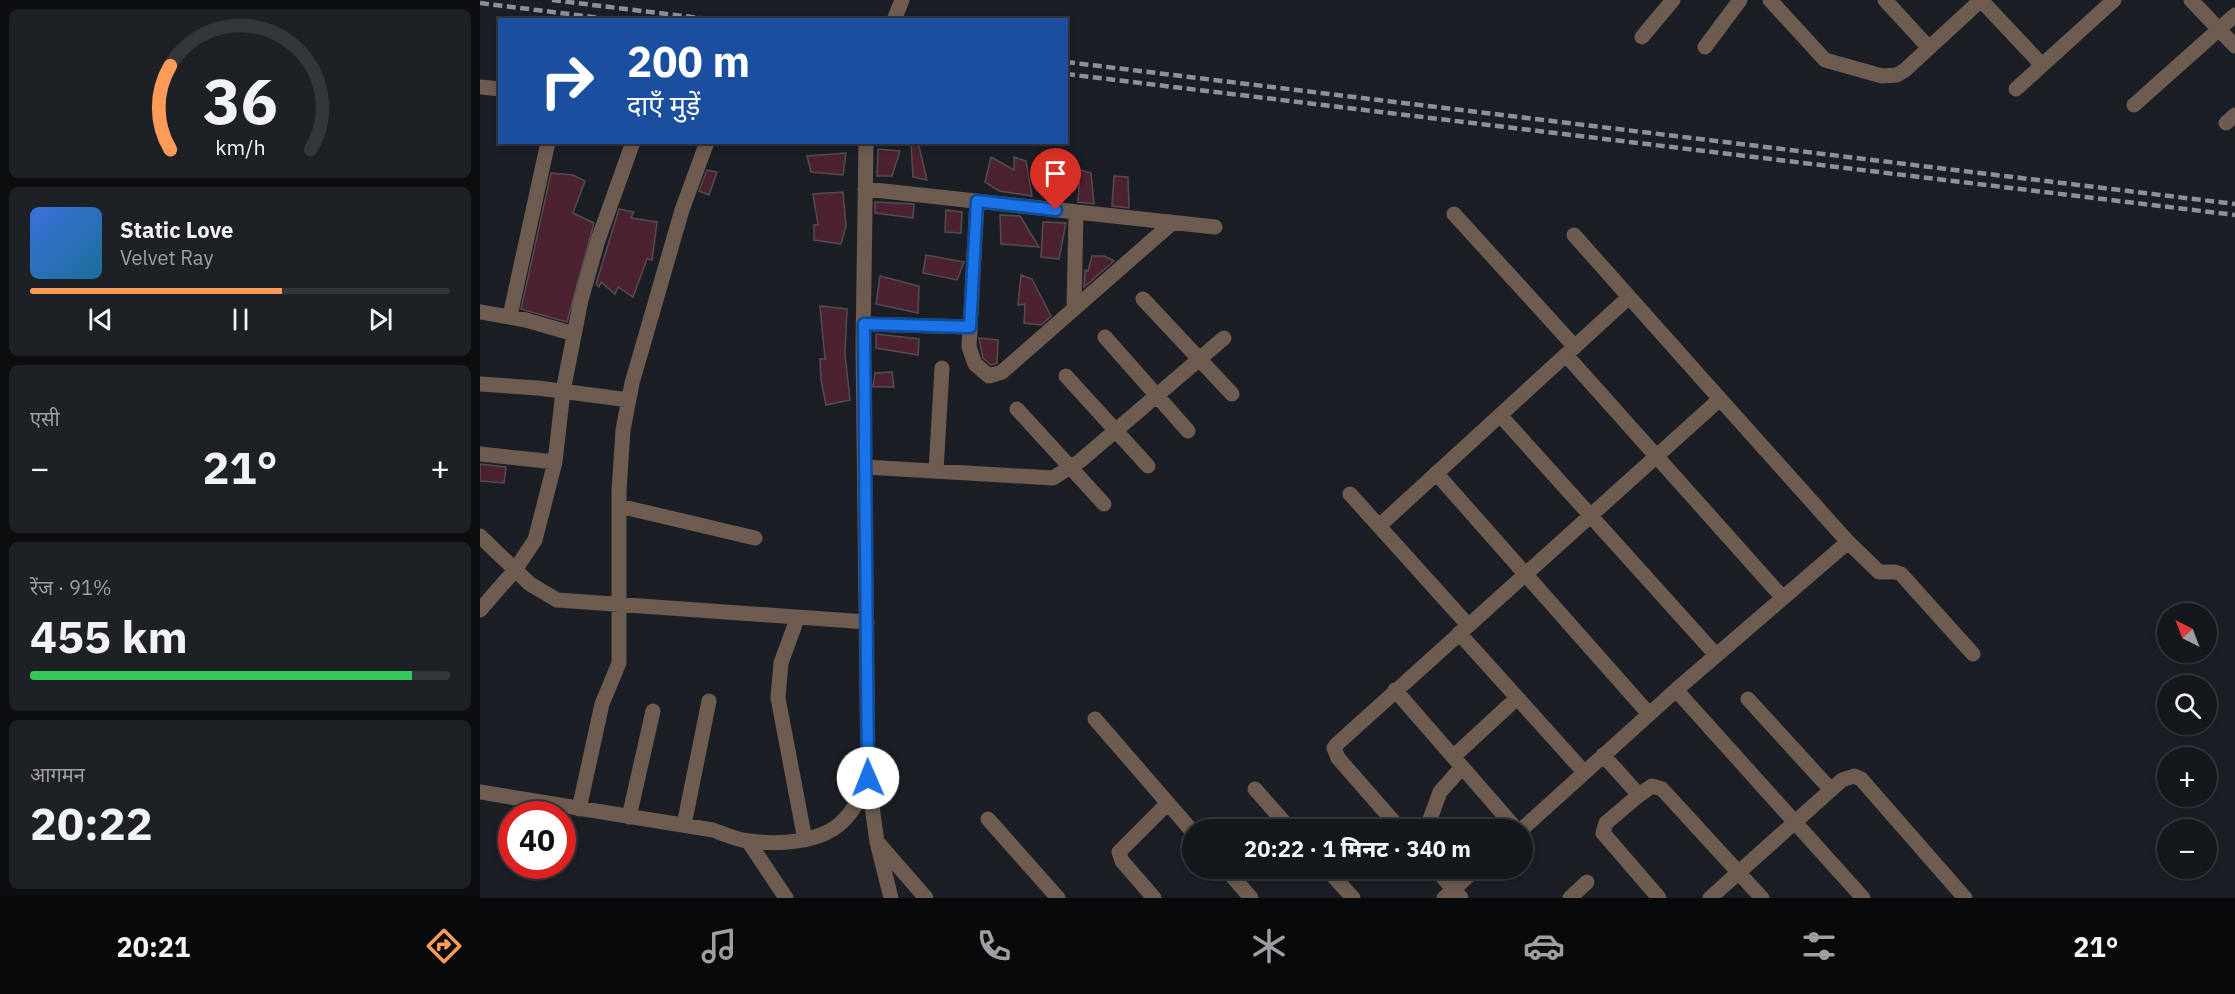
<!DOCTYPE html>
<html lang="hi">
<meta charset="utf-8">
<style>
:root{--surface:#14171c;--page:#1d2025;--text:#f1f3f6;--muted:#9d9fa3;--line:#33363b;--accent:#fe9b59}
body{margin:0;font-family:"IBM Plex Sans","Noto Sans Devanagari",sans-serif;background:var(--page);color:var(--text);height:100vh;display:flex;flex-direction:column;font-size:22px;white-space:nowrap}
*{box-sizing:border-box;margin:0}
p{font-size:20px;color:var(--muted)}
.icon{flex:none;width:33px;height:33px;fill:none;stroke:currentColor;stroke-width:2;stroke-linecap:round;stroke-linejoin:round}
.map{position:relative;flex:1;overflow:hidden}
.details{display:flex;flex-direction:column;gap:9px;padding:9px;background:#0b0d0f;width:480px}
.details>*{flex:none}
.hud{position:absolute;left:18px;top:18px;width:570px;height:126px;border-radius:0px;box-shadow:0 3px 9px #0003,0 0 0 2px var(--line);background:#1a4fa0;color:#fff;overflow:hidden}
.needle{width:39px;rotate:318deg}
.buttons{position:absolute;left:1677px;top:603px;display:grid;gap:12px}
.buttons a{display:grid;place-items:center;width:60px;height:60px;border-radius:50%;background:var(--surface);box-shadow:0 3px 9px #0003,0 0 0 2px var(--line);font-size:30px}
.speed{position:absolute;left:18px;top:801px;display:flex;gap:12px;font-size:30px;font-weight:700;text-align:center}
.speed>*{display:grid;place-content:center;width:78px;height:78px;border-radius:50%;background:var(--surface);box-shadow:0 3px 9px #0003,0 0 0 2px var(--line);line-height:1}
.speed .limit{border:9px solid #d22;background:#fff;color:#111}
.pin{position:absolute;display:grid;place-items:center;width:51px;height:51px;color:#fff;margin:-62px -26px;border-radius:50% 50% 50% 0;rotate:-45deg;box-shadow:0 0 6px #0007}
.pin .icon{rotate:45deg}
.me{position:absolute;width:66px;margin:-33px;rotate:359deg;stroke-linejoin:round;filter:drop-shadow(0 0 4px #0008)}
.turn{display:flex;align-items:center;gap:21px;height:126px;padding:0 30px;font-size:27px}
.turn .icon{width:78px;height:78px;stroke-width:2.5}
.turn b{display:block;font-size:42px;line-height:51px}
.big{font-size:45px;font-weight:800;line-height:1.1}
.details .card{flex:1;display:flex;flex-direction:column;justify-content:center;gap:9px;min-width:0;padding:0 21px;border-radius:9px;background:var(--page)}
.details .dial{align-items:center;gap:0}
.dial svg{height:156px;overflow:visible;fill:none;stroke:var(--line);stroke-width:7;stroke-linecap:round;text-anchor:middle}
.dial text{fill:var(--text);stroke:none}
.song{display:flex;align-items:center;gap:18px}
.cover{width:72px;height:72px;border-radius:9px;background:linear-gradient(135deg,hsl(220 70% 55%),hsl(200 70% 35%))}
.played{height:6px;border-radius:3px;background:linear-gradient(90deg,var(--accent) 60%,var(--line) 60%)}
.keys{display:flex;justify-content:space-around;direction:ltr}
.heat{display:flex;justify-content:space-between;align-items:center;font-size:33px;direction:ltr}
.charge{height:9px;border-radius:4px;background:linear-gradient(90deg,#34c759 91%,var(--line) 0)}
.trip{position:absolute;left:702px;top:819px;width:351px;height:60px;border-radius:30px;background:var(--surface);box-shadow:0 3px 9px #0003,0 0 0 2px var(--line);font-weight:800;line-height:60px;text-align:center}
.tabs{display:flex;height:96px;justify-content:space-around;align-items:center;background:#08090b;color:var(--muted)}
.tabs .icon{width:42px;height:42px}
.tabs .active{color:var(--accent)}
.tabs b{font-size:27px;color:var(--text)}
main{display:flex;flex:1;min-height:0}
.map>svg:first-child{display:block}
</style>
<main>
<section class="details">
<div class="card dial"><svg viewBox="0 0 100 80">
<path d="M14 69A42 42 0 1 1 86 69"/>
<path d="M14 69A42 42 0 0 1 14 26" stroke="#fe9b59"/>
<text x="50" y="56" font-size="32" font-weight="700">36</text>
<text x="50" y="72" font-size="11">km/h</text>
</svg></div>
<div class="card">
<div class="song"><i class="cover"></i><div><b>Static Love</b><p>Velvet Ray</p></div></div>
<div class="played"></div>
<div class="keys"><svg class="icon" aria-label="previous" viewBox="0 0 24 24"><path d="M18 5L8 12l10 7zM5 5v14"/></svg><svg class="icon" aria-label="pause" viewBox="0 0 24 24"><path d="M8 5v14M16 5v14"/></svg><svg class="icon" aria-label="next" viewBox="0 0 24 24"><path d="M6 5l10 7-10 7zM19 5v14"/></svg></div>
</div>
<div class="card"><p>एसी</p>
<div class="heat"><a>−</a><b class="big">21°</b><a>+</a></div>
</div>
<div class="card"><p>रेंज · 91%</p><b class="big">455 km</b><div class="charge"></div></div>
<div class="card"><p>आगमन</p><b class="big">20:22</b></div>
</section>
<div class="map">
<svg width="1755" height="898" viewBox="0 0 1755 898">
<rect width="100%" height="100%" fill="#1b1f25"/>
<!-- building -->
<path fill="#4c2130" stroke="#564c4f" stroke-width="1.5" d="M431 142H438L447 180 433 177Z
M398 149 420 151 412 176H397Z
M366 153 363 175 331 172 327 156Z
M511 157 534 170V157L546 161 552 196 519 191 505 182Z
M227 170 237 172 229 195 219 191Z
M600 170 611 173 614 204 598 202Z
M71 173 93 175 105 181 93 213 114 223 87 322 41 309Z
M634 176 648 177 649 208 632 206Z
M363 192 366 226 361 244 334 240V225H338L333 194Z
M395 202 434 204 433 218 395 213Z
M139 209 154 212 151 218 177 222 172 260 167 259 153 297 138 287 135 294 121 282 119 287 116 284Z
M466 210 482 212 481 233 465 232Z
M520 215 540 216 559 247 521 244Z
M563 222 586 223 579 259 561 257Z
M446 255 484 262 477 280 443 273Z
M612 256H624L634 261 604 287 605 270 608 271Z
M541 275 552 279 571 316 561 325 544 323 545 304 538 305Z
M400 276 439 286 438 313 396 304Z
M340 306 367 309 365 354 370 400 346 405 341 380 340 359H345Z
M396 334 439 339 438 355 396 348Z
M499 338 518 340 517 363 511 365 503 358Z
M412 372 414 387H393L395 373Z
M0 464 26 467 24 483 0 481Z"/>
<g fill="none" stroke-linecap="round" stroke-linejoin="round">
<!-- minor -->
<path stroke="#6d5c4f" stroke-width="15" d="M1290 0 1345 60 1402 76 1417 75 1425 70 1501 0
M1405 0 1449 48
M1501 0 1562 65
M1711 0 1755 46
M414 20 422 0
M1162 37 1193 0
M1225 47 1260 0
M0 87 20 89
M1536 89 1634 0
M1654 105 1755 15
M1746 123 1755 115
M385 189 735 227
M497 201 489 347 495 364 509 376 522 372 692 223
M974 214 1095 347
M663 299 752 394
M594 309 596 212
M0 312 46 320 94 334
M30 316 68 142
M384 324 490 327
M625 337 708 431
M1086 355 1303 598
M586 376 668 466
M0 384 58 388 149 400
M537 409 624 504
M1020 415 1236 655
M0 454 75 462
M385 467 573 478 600 461 744 338
M456 471 462 368
M956 473 1169 714
M870 494 988 625
M139 506 275 538
M899 526 1149 297
M0 536 50 584 77 600 387 622
M1368 542 1399 572H1415L1421 574 1493 654
M0 610 35 570 55 540 75 462 83 391 101 300 118 240 153 142
M317 619 301 663 298 698 325 840
M979 633 1104 772
M915 690 1037 830
M1196 690 1383 898
M1268 699 1351 790
M615 719 712 831
M1123 755 1159 795 1126 823 1123 833 1179 898
M973 757 1037 698
M388 778 397 842 411 898
M775 789 811 830
M0 792 233 830C244 834 257 840 269 841 298 845 340 843 362 822 375 810 382 794 388 778L383 345 386 142
M1159 795 1172 786 1182 789 1282 898
M99 809 122 704 139 663V491L143 430 152 383 202 210 227 142
M149 817 173 711
M508 819 578 898
M204 825 229 701
M921 830 858 758 854 748 857 744 1240 399 1094 235
M946 830 960 792 982 767
M1041 830 1196 690 1368 542 1240 399
M268 841 306 898
M399 844 446 898
M745 868 771 898
M846 868 873 898
M955 868 981 898
M674 898 642 861 639 852 688 803
M964 898 997 868
M1090 898 1107 882
M1230 898 1362 780 1374 776 1381 779 1485 898"/>
<!-- rail -->
<path stroke="#8e9296" stroke-width="4.5" stroke-dasharray="9 4.5" stroke-linecap="butt" d="M72 0 236 20
M0 3 137 20
M586 62 1755 204
M586 74 1755 215"/>
</g>
<g fill="none" stroke-linecap="round" stroke-linejoin="round">
<defs>
<path id="route" d="M388 778 384 324 490 327 497 201 576 210"/>
</defs>
<!-- route casing -->
<use href="#route" stroke="#114b97" stroke-width="15"/>
<!-- route -->
<use href="#route" stroke="#1a73e8" stroke-width="10"/>
</g>
</svg>
<div class="buttons">
<a><svg class="needle" viewBox="-14 -14 28 28"><path d="M0-13l5 13h-10z" fill="#e53935"/><path d="M0 13l5-13h-10z" fill="#9d9fa3"/></svg></a>
<a><svg class="icon" aria-label="search" viewBox="0 0 24 24"><circle cx="10" cy="10" r="6"/><path d="M15 15l6 6"/></svg></a>
<a>+</a>
<a>−</a>
</div>
<div class="speed"><div class="limit">40</div></div>
<div class="pin" style="left:576px;top:210px;background:#d93025"><svg class="icon" aria-label="arrive" viewBox="0 0 24 24"><path d="M6 21V4h12l-3 4 3 4H6"/></svg></div>
<svg class="me" style="left:388px;top:778px" viewBox="-20 -20 40 40"><circle r="19" fill="#fff"/><path d="M0-13L10 11 0 6-10 11z" fill="#1a73e8"/></svg>
<div class="trip">20:22 · 1 मिनट · 340 m</div>
<div class="hud">
<div class="turn"><svg class="icon" aria-label="right" viewBox="0 0 24 24"><path d="M7 20v-9h11M14 6l5 5-5 5"/></svg><div><b>200 m</b>दाएँ मुड़ें</div></div>
</div>
</div>
</main>
<nav class="tabs">
<b>20:21</b>
<svg class="icon active" aria-label="directions" viewBox="0 0 24 24"><path d="M12 3l9 9-9 9-9-9zM9 14v-3h6M13 9l2 2-2 2"/></svg>
<svg class="icon" aria-label="music" viewBox="0 0 24 24"><path d="M9 18V5l10-2v13"/><circle cx="6" cy="18" r="3"/><circle cx="16" cy="16" r="3"/></svg>
<svg class="icon" aria-label="phone" viewBox="0 0 24 24"><path d="M5 4h4l2 5-3 2q2 4 5 5l2-3 5 2v4C11 20 4 13 5 4z"/></svg>
<svg class="icon" aria-label="climate" viewBox="0 0 24 24"><path d="M12 3v18M4 7l16 10M4 17L20 7"/></svg>
<svg class="icon" aria-label="car" viewBox="0 0 24 24"><path d="M5 17H2v-5l4-1 3-4h7l3 4 3 1v5h-3M9 17h6M6 11h13"/><circle cx="7" cy="17" r="2"/><circle cx="17" cy="17" r="2"/></svg>
<svg class="icon" aria-label="filters" viewBox="0 0 24 24"><path d="M4 7h16M4 17h16"/><circle cx="9" cy="7" r="2"/><circle cx="15" cy="17" r="2"/></svg>
<b>21°</b>
</nav>
